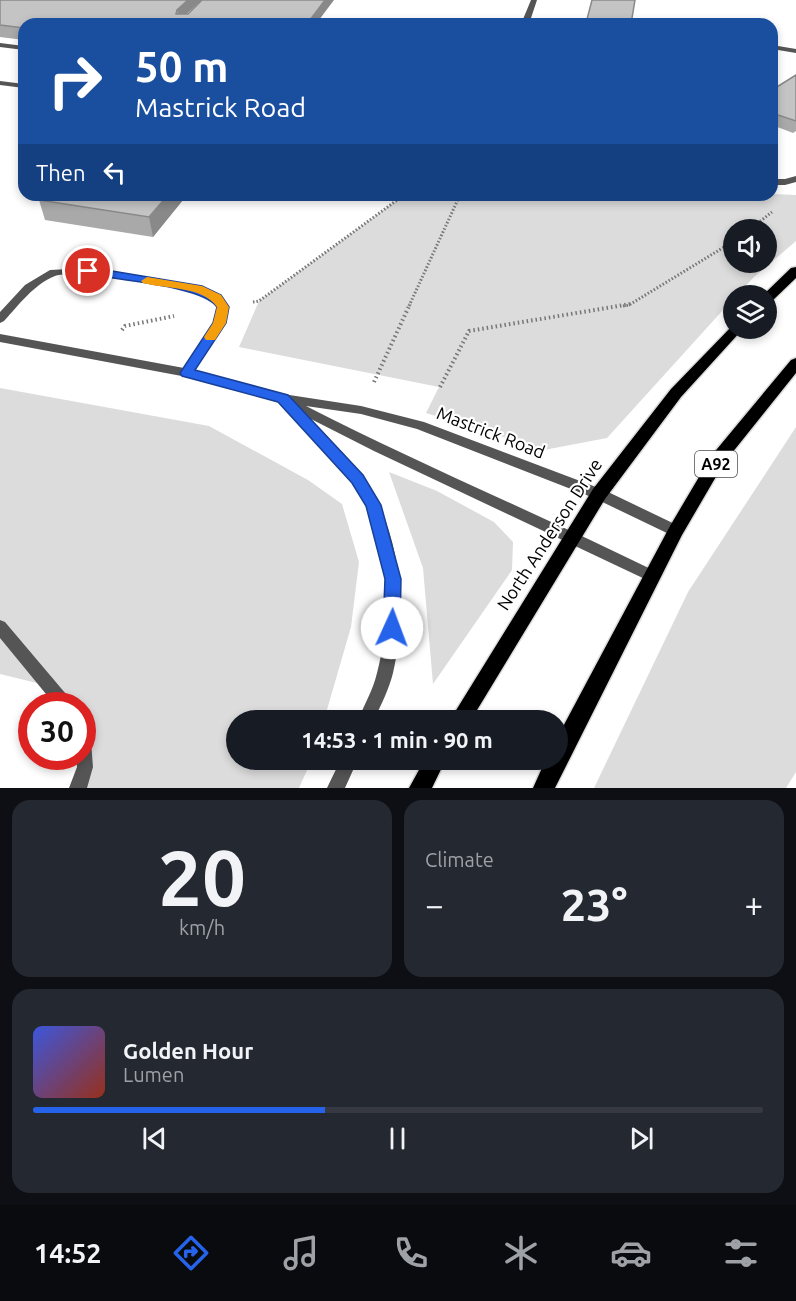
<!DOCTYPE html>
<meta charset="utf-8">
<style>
:root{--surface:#171b24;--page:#242831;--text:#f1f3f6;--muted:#9ea1a6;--line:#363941;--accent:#2563eb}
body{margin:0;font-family:Ubuntu,sans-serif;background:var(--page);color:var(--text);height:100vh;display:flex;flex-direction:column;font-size:22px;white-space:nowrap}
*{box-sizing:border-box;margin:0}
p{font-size:20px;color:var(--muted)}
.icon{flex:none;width:33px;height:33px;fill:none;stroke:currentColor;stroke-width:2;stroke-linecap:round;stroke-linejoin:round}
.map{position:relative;height:788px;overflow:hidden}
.details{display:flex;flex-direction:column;gap:12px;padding:12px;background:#0d0f14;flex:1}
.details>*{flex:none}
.hud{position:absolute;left:18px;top:18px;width:760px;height:183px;border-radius:18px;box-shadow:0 3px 9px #0003;background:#1a4fa0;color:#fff;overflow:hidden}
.tools{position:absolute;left:723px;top:219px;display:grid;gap:12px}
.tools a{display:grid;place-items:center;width:54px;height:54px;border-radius:50%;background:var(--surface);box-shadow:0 3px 9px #0003;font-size:30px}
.speed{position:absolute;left:18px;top:692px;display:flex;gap:12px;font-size:30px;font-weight:700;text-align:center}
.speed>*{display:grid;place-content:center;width:78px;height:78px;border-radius:50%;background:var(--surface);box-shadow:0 3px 9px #0003;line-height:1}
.speed .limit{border:9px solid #d22;background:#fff;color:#111}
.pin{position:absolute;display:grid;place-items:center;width:51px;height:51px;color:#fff;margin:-26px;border:3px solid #fff;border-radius:50%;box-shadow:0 2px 6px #0007}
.me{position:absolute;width:66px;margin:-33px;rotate:2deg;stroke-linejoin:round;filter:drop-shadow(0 0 4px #0008)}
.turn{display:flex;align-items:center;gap:21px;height:126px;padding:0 18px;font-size:27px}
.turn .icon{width:78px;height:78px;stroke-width:2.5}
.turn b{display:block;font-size:42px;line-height:51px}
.then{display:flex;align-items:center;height:57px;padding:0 18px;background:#0003;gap:12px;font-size:22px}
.big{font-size:45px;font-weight:700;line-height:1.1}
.details .card{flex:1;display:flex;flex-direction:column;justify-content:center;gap:9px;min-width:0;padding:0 21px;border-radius:18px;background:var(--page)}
.details .dial{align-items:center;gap:0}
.dial b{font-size:78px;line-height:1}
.song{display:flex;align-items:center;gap:18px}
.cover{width:72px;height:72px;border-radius:9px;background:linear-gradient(135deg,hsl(230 70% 55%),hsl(10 70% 35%))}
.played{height:6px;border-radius:3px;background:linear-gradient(90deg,var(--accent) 40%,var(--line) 40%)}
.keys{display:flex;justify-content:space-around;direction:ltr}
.heat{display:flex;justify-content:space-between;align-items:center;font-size:33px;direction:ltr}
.details .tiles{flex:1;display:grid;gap:12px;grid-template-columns:1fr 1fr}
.card:last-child{grid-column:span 2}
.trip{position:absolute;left:226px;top:710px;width:342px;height:60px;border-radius:30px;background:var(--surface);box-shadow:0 3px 9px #0003;font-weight:700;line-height:60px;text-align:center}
.menu{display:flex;height:96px;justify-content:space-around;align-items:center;background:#090b0e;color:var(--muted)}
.menu .icon{width:42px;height:42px}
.menu .active{color:var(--accent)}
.menu b{font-size:27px;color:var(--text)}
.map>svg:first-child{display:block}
</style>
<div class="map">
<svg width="796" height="788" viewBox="0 0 796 788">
<rect width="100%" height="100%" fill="#fff"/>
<!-- green -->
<path fill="#dcdcdc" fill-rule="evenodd" d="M773 194 796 195V241L754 277 737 295 734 296 733 299 607 438 544 450 426 413 439 387 239 347 259 301 404 195ZM734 230H766V262H734Z
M0 388 209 426 308 480 342 504 359 562 351 627 324 720H237V759H312L299 788H78L85 767 82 705H65L53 687 0 674Z
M796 427V772L786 788H594L688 592Z
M389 472 437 491 494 522 513 542 512 570 433 684 423 568Z"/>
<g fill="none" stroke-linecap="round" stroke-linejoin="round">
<defs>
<path id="primary" d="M796 267V278L771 302 766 303V296H762L791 268Z
M734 324V328H743L741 331 681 397 605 499 471 720H450L593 489 671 389Z
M796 358V373L724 463 682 535 555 788H533L546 759H558V736L670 526 712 455 791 360Z
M425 759H446L432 788H409Z"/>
</defs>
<!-- primary casing -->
<use href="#primary" stroke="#dbdbdb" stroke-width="3"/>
<!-- path-far1 -->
<path stroke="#777" stroke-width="3" stroke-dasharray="1.5 2" stroke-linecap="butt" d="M749 230 772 212
M253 302 259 301 404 195
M409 306 460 195
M623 306 629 305 734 241"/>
<!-- path -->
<path stroke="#777" stroke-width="4" stroke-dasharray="1.5 3" stroke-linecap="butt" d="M122 330 125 326 174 316
M374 382 410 304
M440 387 469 331 630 304"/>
<!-- lane -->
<path fill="#555" fill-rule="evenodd" d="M0 43 24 46V50L0 47Z
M772 45 796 49V53L772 49Z
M0 81 24 84V88L0 85Z"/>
<!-- street -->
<path fill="#555" fill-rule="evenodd" d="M531 0H537L529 24H521Z
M796 176V182L785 185H772V179H785Z
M88 268 202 287 221 295 228 307 226 323 194 371 283 394 361 406 424 422 604 490 681 527 683 531 681 535 676 537 671 535 594 498 417 429 361 414 306 406C421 465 541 515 657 572L659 576 657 580 652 582 647 580 374 451 307 417C325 436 345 453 361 474 401 529 408 608 393 673 389 689 381 705 374 720H358C364 705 373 690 377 673 393 612 389 536 353 483 334 455 307 433 285 408L283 402 187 377 0 342V334L184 368 214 323 218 307C217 307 213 300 213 299 200 288 71 269 55 276 33 285 19 305 4 321L0 323V312L25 285 50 270Z
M0 620 5 622 71 700 73 705H55L0 638Z
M82 721 88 724 90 729 93 767 87 788H69L77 767 76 756H82Z
M341 759H358L345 788H327Z"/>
<!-- primary -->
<use href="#primary" fill="#000" fill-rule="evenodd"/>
</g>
<!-- wall -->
<path fill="#a9a9a9" d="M0 0 24 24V40L0 37Z
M796 75V131L793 133 772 125V90Z
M187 195 153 237 45 220 39 200Z"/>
<!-- shaded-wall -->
<path fill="#898989" d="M188 0H202L178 22 177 10Z
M325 0H334L316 24H307Z
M168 195H187L153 237 149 217Z"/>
<!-- building -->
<path fill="#c4c4c4" stroke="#898989" stroke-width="1.5" d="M0 0H188L177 10 176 14H188L202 0H325L307 24H24V28L0 25Z
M592 0H635L631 24 586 23Z
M796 75V121L772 113V90Z
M44 195H168L149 217 39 200Z"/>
<!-- route -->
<path fill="#2563eb" stroke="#184099" stroke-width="1.5" d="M88 267 202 286 221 295 229 307 226 323 195 370 288 395 363 475 381 505 401 579 400 628 398 633 392 635 386 633 383 628 385 579 366 506 352 483 278 402 182 376 180 373 213 323 217 307C202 285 112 280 83 273L82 271Z"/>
<!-- slow -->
<path fill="#f59e0b" d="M147 277 202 286 221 295 229 307 226 323 215 340H206L204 337 213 323 217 307C203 286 165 289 143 283L141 281Z"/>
<g text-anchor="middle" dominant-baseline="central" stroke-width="4.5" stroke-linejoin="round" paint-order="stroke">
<!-- shield labels -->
<rect fill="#fff" stroke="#4c4c4c" stroke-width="1.5" x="695" y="451" width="42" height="26" rx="4.5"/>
<g font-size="16" font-weight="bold" fill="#000">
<text x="716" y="464">A92</text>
</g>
<!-- street labels -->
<g font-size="18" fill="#000" stroke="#fff">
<text transform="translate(491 432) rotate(21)">Mastrick Road</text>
<text transform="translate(549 534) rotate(-57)">North Anderson Drive</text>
</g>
</g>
</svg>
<div class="tools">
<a><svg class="icon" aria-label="sound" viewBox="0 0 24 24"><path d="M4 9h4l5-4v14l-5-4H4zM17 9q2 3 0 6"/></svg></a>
<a><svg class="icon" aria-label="layers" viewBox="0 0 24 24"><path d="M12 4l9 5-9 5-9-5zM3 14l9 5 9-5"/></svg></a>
</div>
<div class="speed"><div class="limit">30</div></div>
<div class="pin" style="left:88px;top:271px;background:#d93025"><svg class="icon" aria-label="arrive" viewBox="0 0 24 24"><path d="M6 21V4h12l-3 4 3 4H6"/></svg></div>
<svg class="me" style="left:392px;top:628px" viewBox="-20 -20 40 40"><circle r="19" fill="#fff"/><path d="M0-13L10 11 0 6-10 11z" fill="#2563eb"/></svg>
<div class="trip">14:53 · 1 min · 90 m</div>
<div class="hud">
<div class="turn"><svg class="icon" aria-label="right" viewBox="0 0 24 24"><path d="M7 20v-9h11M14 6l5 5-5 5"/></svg><div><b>50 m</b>Mastrick Road</div></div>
<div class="then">Then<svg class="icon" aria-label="left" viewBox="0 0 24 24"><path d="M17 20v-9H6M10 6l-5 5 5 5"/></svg></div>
</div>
</div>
<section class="details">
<div class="tiles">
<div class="card dial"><b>20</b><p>km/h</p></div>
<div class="card"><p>Climate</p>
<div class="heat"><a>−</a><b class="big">23°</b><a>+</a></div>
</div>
<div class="card">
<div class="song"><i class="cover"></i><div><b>Golden Hour</b><p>Lumen</p></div></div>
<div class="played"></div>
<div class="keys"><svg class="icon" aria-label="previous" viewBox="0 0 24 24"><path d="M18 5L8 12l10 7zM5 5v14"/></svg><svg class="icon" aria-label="pause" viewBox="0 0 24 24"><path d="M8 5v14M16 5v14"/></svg><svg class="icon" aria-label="next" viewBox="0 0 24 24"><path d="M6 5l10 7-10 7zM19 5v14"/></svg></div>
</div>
</div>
</section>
<nav class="menu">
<b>14:52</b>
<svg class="icon active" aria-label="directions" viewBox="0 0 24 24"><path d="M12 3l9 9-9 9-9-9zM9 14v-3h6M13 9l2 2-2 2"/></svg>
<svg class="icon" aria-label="music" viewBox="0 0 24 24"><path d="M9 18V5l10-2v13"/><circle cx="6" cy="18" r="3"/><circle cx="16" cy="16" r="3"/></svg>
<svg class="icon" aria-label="phone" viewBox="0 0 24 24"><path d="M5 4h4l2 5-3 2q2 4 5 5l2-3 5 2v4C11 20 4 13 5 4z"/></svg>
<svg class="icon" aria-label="climate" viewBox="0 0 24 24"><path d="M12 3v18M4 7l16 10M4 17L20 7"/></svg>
<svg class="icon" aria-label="car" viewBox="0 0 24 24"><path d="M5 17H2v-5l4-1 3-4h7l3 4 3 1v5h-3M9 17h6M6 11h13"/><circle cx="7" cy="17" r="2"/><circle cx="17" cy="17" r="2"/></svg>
<svg class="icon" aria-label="filters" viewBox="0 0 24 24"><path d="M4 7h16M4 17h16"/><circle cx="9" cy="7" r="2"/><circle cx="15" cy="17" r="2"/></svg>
</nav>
